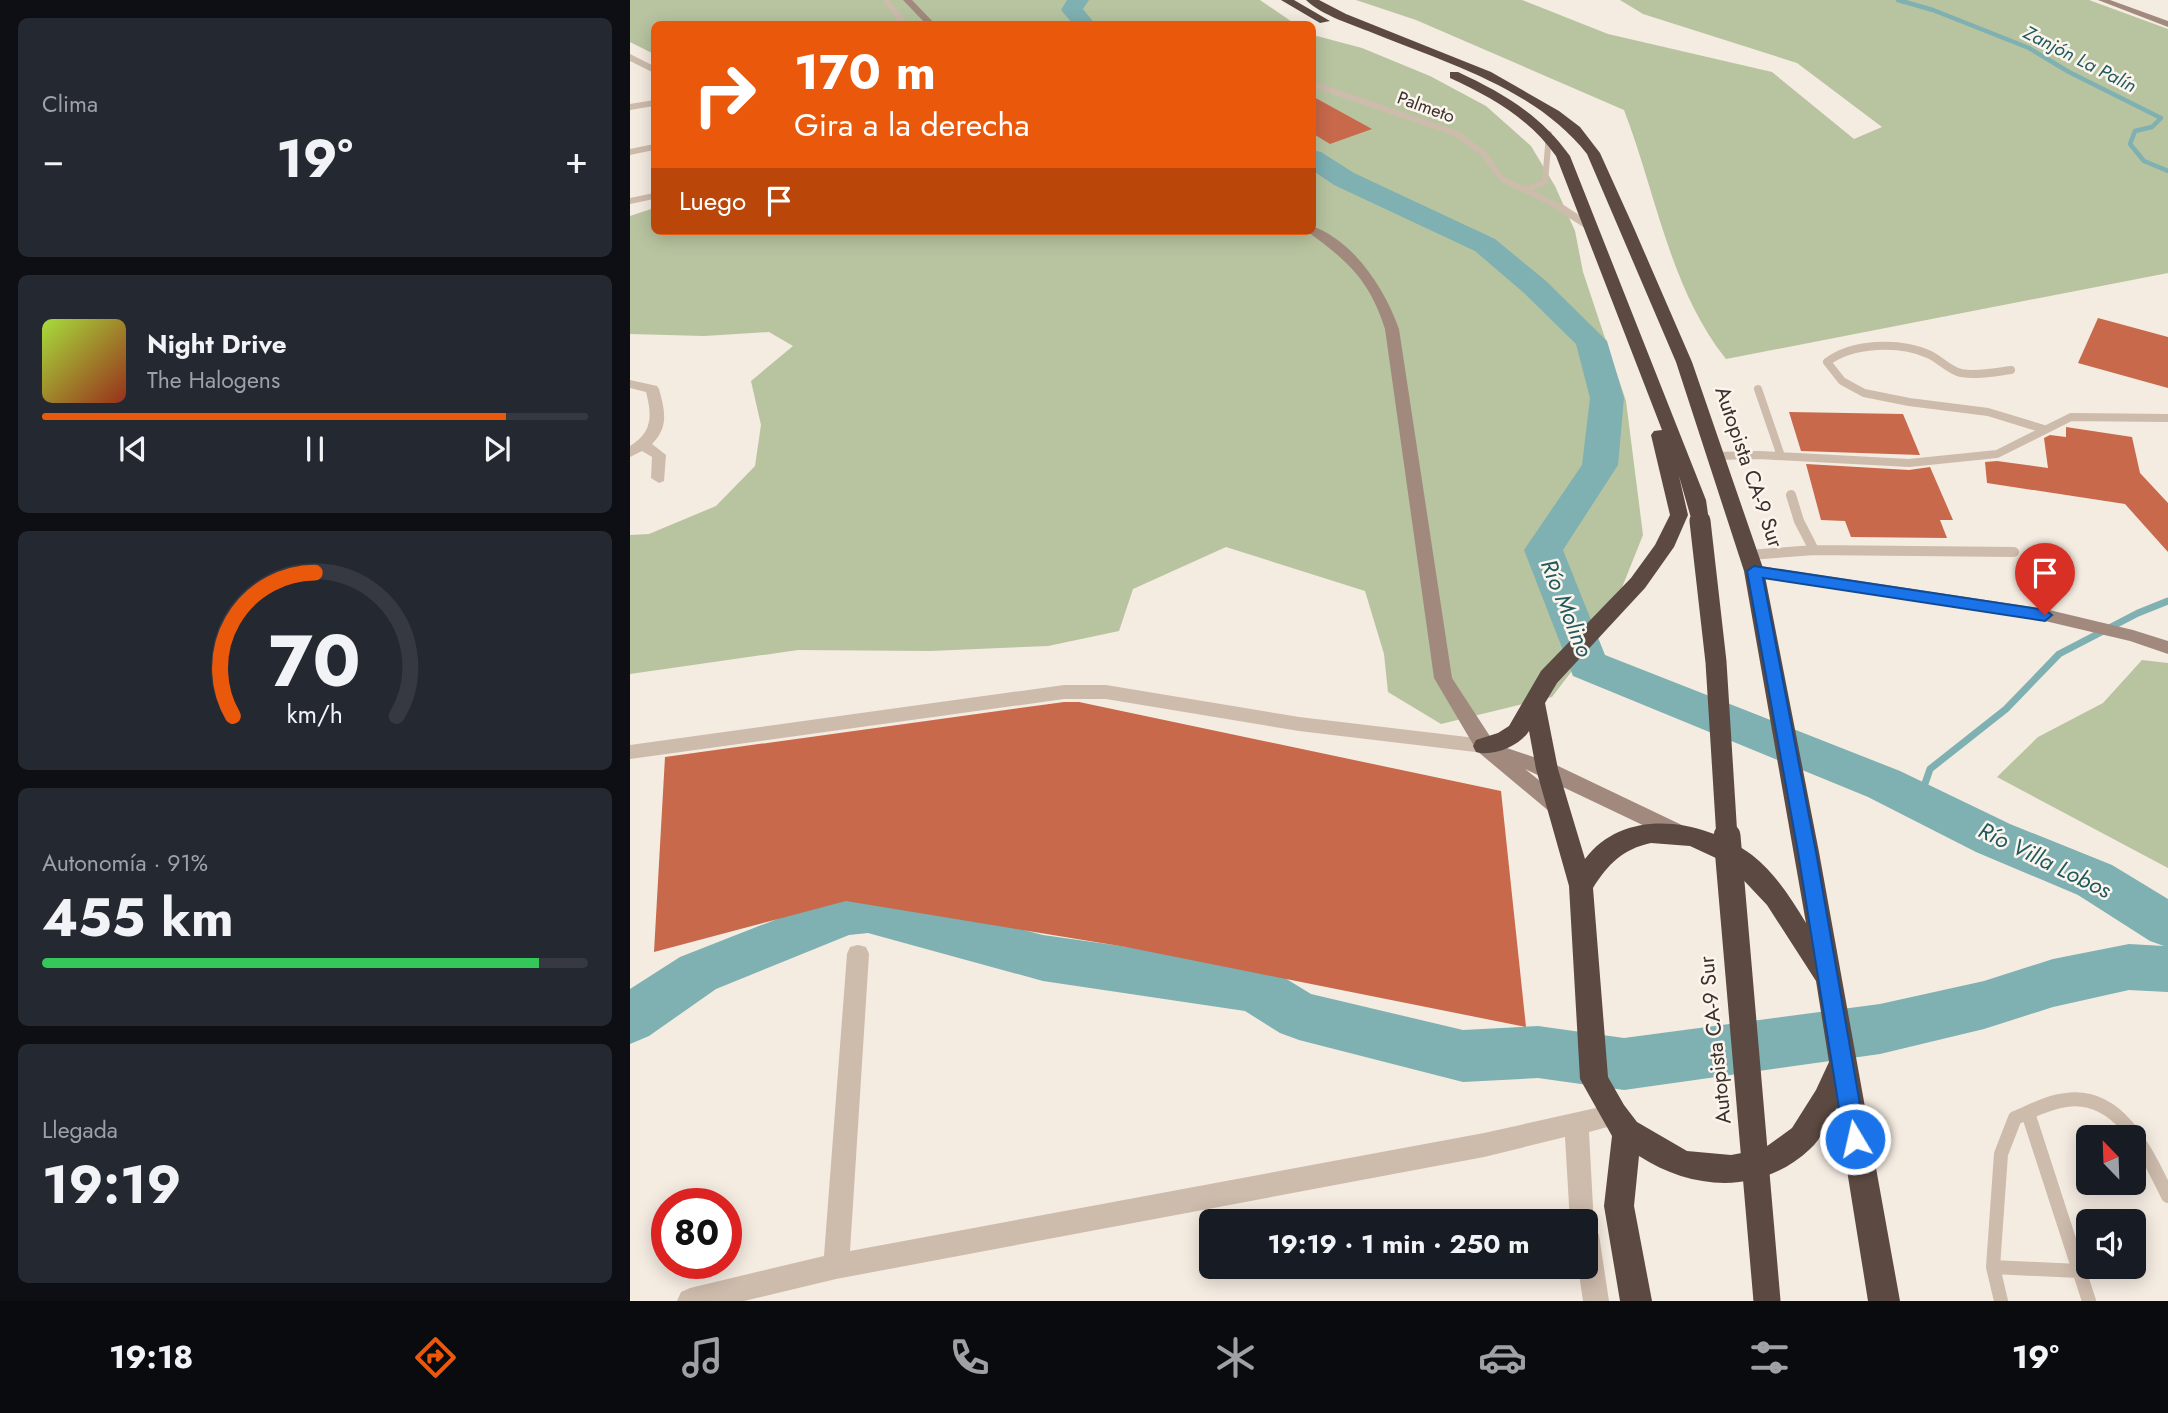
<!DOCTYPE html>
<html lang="es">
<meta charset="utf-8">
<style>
:root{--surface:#171b24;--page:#242831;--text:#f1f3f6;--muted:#9ea1a6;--line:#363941;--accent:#ea580c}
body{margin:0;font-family:Jost,sans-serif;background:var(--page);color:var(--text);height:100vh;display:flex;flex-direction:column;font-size:26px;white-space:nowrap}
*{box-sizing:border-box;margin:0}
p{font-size:23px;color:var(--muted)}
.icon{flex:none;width:38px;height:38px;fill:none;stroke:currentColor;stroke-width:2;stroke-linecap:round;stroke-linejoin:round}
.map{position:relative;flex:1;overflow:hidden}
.side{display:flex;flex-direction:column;gap:18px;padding:18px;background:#0d0f14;width:630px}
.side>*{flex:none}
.hud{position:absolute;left:21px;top:21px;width:665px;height:214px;border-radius:10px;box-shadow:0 4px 18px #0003;background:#ea580c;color:#fff;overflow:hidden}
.needle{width:46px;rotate:337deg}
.fabs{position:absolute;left:1446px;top:1125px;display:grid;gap:14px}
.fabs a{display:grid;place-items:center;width:70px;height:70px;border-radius:10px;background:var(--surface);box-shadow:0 4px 18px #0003;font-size:35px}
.speed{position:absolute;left:21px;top:1188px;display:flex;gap:14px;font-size:35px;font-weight:700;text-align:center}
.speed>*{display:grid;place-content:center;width:91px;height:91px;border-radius:50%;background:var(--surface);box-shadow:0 4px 18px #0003;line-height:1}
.speed .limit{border:10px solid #d22;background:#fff;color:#111}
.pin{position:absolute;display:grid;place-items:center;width:60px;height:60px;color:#fff;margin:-72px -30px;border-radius:50% 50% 50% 0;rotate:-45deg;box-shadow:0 0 7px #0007}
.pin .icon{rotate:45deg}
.me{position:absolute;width:77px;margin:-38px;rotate:351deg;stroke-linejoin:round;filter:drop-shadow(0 0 5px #0008)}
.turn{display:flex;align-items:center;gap:24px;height:147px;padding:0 28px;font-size:32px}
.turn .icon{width:91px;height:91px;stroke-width:2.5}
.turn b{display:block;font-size:49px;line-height:60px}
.then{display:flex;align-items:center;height:66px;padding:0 28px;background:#0003;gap:14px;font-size:26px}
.big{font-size:52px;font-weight:700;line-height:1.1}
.side .widget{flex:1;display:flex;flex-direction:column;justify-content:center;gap:10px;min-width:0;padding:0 24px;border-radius:10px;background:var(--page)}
.side .dial{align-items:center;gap:0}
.dial svg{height:182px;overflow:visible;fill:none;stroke:var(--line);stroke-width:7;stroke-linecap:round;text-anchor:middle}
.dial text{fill:var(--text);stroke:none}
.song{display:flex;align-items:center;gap:21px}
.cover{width:84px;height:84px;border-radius:10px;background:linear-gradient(135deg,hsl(80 70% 55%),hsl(10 70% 35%))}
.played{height:7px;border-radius:4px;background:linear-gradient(90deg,var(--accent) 85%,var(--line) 85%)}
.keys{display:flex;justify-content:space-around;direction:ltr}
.heat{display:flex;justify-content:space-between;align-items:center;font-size:38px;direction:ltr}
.charge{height:10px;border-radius:5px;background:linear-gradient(90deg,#34c759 91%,var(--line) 0)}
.trip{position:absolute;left:569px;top:1209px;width:399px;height:70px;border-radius:10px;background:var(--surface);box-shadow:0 4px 18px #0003;font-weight:700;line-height:70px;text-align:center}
.menu{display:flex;height:112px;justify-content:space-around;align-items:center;background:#090b0e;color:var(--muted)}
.menu .icon{width:49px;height:49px}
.menu .selected{color:var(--accent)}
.menu b{font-size:32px;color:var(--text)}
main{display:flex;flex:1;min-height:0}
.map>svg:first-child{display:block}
</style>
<main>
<section class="side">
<div class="widget"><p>Clima</p>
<div class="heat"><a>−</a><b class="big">19°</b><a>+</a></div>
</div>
<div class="widget">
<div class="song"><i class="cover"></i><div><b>Night Drive</b><p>The Halogens</p></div></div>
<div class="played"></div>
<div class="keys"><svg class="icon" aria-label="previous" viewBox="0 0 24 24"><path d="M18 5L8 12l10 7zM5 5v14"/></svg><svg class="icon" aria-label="pause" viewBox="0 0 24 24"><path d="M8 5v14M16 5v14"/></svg><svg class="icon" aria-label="next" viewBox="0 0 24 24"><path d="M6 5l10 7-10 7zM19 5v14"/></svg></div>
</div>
<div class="widget dial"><svg viewBox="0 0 100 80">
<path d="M14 69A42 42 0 1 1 86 69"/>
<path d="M14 69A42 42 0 0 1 50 6" stroke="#ea580c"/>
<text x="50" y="56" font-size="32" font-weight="700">70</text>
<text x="50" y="72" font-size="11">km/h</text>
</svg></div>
<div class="widget"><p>Autonomía · 91%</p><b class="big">455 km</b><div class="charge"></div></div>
<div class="widget"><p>Llegada</p><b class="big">19:19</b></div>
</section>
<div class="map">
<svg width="1538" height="1301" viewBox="0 0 1538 1301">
<rect width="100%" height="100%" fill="#f4ebe1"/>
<!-- green -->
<path fill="#b8c4a0" d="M0 0H630L665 24H24V54L0 42Z
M726 0H892L978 34 1142 72 1224 139 1252 127 1167 63 1013 14 990 0H1459L1538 29V273L1096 359C1040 289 1026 193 994 110L786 20Z
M683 35 732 48 800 76 856 106 901 146 925 186 945 231 953 272 996 401 1013 535 977 625 922 697 811 724 758 692 754 654 735 591 596 547 503 589 489 631 418 646 300 651 168 650 0 674V535L19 534 86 506 125 466 131 425 121 381 163 346 139 332 74 336 0 334V216L24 208V231H682Z
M1512 660 1538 663V868L1367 777 1408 737 1473 703Z"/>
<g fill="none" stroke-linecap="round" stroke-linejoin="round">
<!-- stream-far1 -->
<path stroke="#7fb0b2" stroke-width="4.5" d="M1268 0 1303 10 1399 48 1439 72 1531 118 1522 127 1505 131 1500 144 1514 161 1538 171"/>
<!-- stream -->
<path stroke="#7fb0b2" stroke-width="7" d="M1289 801 1300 769 1376 709 1429 654 1508 613 1538 601"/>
<!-- river -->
<path fill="#7fb0b2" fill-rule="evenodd" d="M437 0H459L453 9 465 24H443L431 10Z
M682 150 691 152 724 173 865 239 916 281 977 341 994 398 988 465 933 550 975 655 1270 771 1380 824 1482 865 1538 899V992L1499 990 1423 1007 1354 1029 1250 1054 994 1090 908 1078 833 1082 669 1040 650 1033 615 1011 413 981 238 933 219 935 86 989 19 1036 0 1044V989L50 957 216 892 238 889 413 935 626 965 645 972 681 994 833 1030 908 1026 994 1038 1250 1004 1354 981 1423 959 1499 944 1534 946 1520 941 1448 895 1346 852 1238 797 943 676 894 550 952 465 960 398 946 344 894 293 845 251 704 185 682 170Z"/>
</g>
<!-- building -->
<path fill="#c8694b" d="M682 96 742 129 700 144 682 133Z
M1468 318 1538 337V388L1448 363Z
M1159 412 1273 414 1290 455 1171 451Z
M1436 427 1502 437 1510 473 1538 503V552L1495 504 1357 483 1355 462 1367 461 1418 468 1414 438 1420 435 1436 437Z
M1176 464 1279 470 1300 467 1323 520H1310L1317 538 1221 537 1215 521 1191 520Z
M434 702H449L871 791 896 1027 496 947 216 901 24 952 35 757Z"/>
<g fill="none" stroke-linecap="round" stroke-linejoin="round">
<!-- lane-far3 -->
<path stroke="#cdbbac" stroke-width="6" d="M256 0 274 24
M559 24H581
M682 84 825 133 853 153 872 179 895 190 915 182 919 134
M895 190 935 210"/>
<!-- lane-far2 -->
<path stroke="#cdbbac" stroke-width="8" d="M931 208 962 228
M1381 370C1365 372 1348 376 1331 373 1318 370 1310 359 1298 354 1269 341 1222 343 1197 362L1212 381 1234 393 1279 402 1358 412 1414 429
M1128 389 1151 456
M1087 456 1129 455 1279 463 1367 454 1441 417 1538 418"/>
<!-- lane-far1 -->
<path stroke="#cdbbac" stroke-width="10" d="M1161 495 1169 521 1184 550
M1119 555 1184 550 1384 552"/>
<!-- lane -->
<path stroke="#cdbbac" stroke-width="14" d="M1398 1113 1459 1301
M1363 1267 1448 1271
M1371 1301 1363 1267 1371 1154 1385 1118C1402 1111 1418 1102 1436 1100 1491 1092 1518 1156 1538 1196"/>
<!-- street -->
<path fill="#cdbbac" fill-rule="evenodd" d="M0 54 24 66V73L0 61Z
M24 100V106L0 110V104Z
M24 144V150L0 155V149Z
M24 193V199L0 204V198Z
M0 380 27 386 29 389C35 411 39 427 22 444L36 455 34 481 29 483 21 478 22 457 12 451 0 457V446C23 432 22 415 16 392L0 388Z
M434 685H476L669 717 854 739 861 741 863 746 861 751 854 753 669 731 476 699H434L0 759V745Z
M228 945 236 947 239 954 220 1251 854 1133 984 1104 992 1107 996 1115 992 1123 959 1132 964 1226 969 1235 979 1301H953L948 1267H956V1222H940L935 1137 854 1157 206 1279 114 1301H47L51 1292 60 1288 194 1256 217 954 220 947Z"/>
<!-- secondary -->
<path fill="#a18a7d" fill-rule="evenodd" d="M273 0H282L305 24H296Z
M1468 0H1480L1538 21V27Z
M682 226C724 241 755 289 769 329L822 678 865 744 924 764 1056 827 1059 833 1056 839 1049 841 1042 839 895 769 934 800 937 806 934 812 927 814 920 812 847 751 804 678 755 329C740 281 718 261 678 232L682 231Z
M1124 565 1415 609 1503 630 1538 641V654L1500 641 1415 621 1118 575 1116 571Z"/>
<!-- highway -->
<path fill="#5c4a42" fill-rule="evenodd" d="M651 0H664L700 21 690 23Z
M676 0H689L716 14 861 72 929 111 950 127 970 153 1003 226 1062 362 1134 571 1189 852 1270 1301H1238L1207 1108C1200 1121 1191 1139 1180 1149 1131 1195 1063 1191 1009 1156L1004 1206 1022 1301H990L974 1206 982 1136 950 1079 939 886 906 769 899 731C890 746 863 757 846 752L843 746 846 740 868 733 879 726 911 671 1001 578 1025 545 1040 515 1021 435 1024 431 1032 430 926 156C899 118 861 97 820 78V72H828C873 93 911 115 940 156L1076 500 1079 521 1077 525H1063L1049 476 1058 515 1044 547 1015 588 927 683 915 703 928 769 955 859C995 806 1074 819 1122 855 1145 873 1161 898 1176 923L1114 571 1046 362 957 154C906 89 817 63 743 33 721 24 693 16 676 0ZM1021 843 1060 846 1088 859 1104 870 1137 905 1186 981 1199 1062 1186 1090 1162 1128 1133 1149 1101 1155 1057 1151 1007 1122 994 1105 978 1077 963 888C978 864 993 849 1021 843Z"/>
<!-- highway-bridge-far1 -->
<path stroke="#5c4a42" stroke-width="21" d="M1070 521 1086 662 1097 838"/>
<!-- highway-bridge -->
<path stroke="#5c4a42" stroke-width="27" d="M1097 836 1137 1301"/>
</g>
<!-- route -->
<path fill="#1a73e8" stroke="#114b97" stroke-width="2" d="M1124 566 1415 610 1422 615 1415 621 1133 578 1186 852 1236 1139 1232 1147 1225 1150 1217 1147 1214 1139 1168 852 1117 571Z"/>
<g text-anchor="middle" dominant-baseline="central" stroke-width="5" stroke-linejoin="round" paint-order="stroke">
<!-- far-street labels -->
<g font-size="18" fill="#3b302b" stroke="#fbf5ee">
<text transform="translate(796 107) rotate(20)">Palmeto</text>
</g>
<!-- far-water labels -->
<g font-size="19" font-style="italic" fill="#1f5a5e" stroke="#fbf5ee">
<text transform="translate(1450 59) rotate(27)">Zanjón La Palín</text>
</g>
<!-- street labels -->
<g font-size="21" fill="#3b302b" stroke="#fbf5ee">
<text transform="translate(1119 467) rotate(71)">Autopista CA-9 Sur</text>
<text transform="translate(1085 1040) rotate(-96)">Autopista CA-9 Sur</text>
</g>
<!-- water labels -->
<g font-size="23" font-style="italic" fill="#1f5a5e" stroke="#fbf5ee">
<text transform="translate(937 608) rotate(68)">Río Molino</text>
<text transform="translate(1415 860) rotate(26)">Río Villa Lobos</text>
</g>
</g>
</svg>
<div class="fabs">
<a><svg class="needle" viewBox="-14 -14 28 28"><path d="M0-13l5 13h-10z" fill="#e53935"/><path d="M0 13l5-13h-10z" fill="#9ea1a6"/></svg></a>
<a><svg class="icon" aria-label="sound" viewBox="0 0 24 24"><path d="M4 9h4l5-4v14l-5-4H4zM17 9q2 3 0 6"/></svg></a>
</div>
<div class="speed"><div class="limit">80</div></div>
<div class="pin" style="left:1415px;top:615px;background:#d93025"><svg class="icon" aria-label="arrive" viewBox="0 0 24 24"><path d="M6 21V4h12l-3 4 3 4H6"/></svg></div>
<svg class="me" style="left:1225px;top:1139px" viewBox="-20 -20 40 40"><circle r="17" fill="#1a73e8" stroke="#fff" stroke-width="3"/><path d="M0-11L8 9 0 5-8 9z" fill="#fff"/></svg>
<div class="trip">19:19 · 1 min · 250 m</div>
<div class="hud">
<div class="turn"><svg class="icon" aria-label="right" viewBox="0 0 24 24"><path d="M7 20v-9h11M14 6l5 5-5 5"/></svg><div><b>170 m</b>Gira a la derecha</div></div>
<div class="then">Luego<svg class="icon" aria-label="arrive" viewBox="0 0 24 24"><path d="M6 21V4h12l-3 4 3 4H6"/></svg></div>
</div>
</div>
</main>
<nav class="menu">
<b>19:18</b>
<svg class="icon selected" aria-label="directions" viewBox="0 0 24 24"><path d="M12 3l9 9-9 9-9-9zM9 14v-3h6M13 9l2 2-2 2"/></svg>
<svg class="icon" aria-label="music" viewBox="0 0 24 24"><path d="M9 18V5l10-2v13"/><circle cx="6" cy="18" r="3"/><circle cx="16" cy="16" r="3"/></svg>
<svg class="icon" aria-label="phone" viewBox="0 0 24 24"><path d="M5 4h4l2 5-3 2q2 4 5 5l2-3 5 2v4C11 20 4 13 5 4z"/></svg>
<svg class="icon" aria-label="climate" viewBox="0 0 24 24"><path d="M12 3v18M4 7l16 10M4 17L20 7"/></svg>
<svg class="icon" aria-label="car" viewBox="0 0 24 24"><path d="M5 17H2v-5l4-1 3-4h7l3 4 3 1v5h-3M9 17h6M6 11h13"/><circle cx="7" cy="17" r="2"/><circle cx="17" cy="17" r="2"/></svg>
<svg class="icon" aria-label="filters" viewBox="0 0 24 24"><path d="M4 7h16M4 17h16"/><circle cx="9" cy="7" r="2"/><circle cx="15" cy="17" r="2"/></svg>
<b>19°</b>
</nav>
